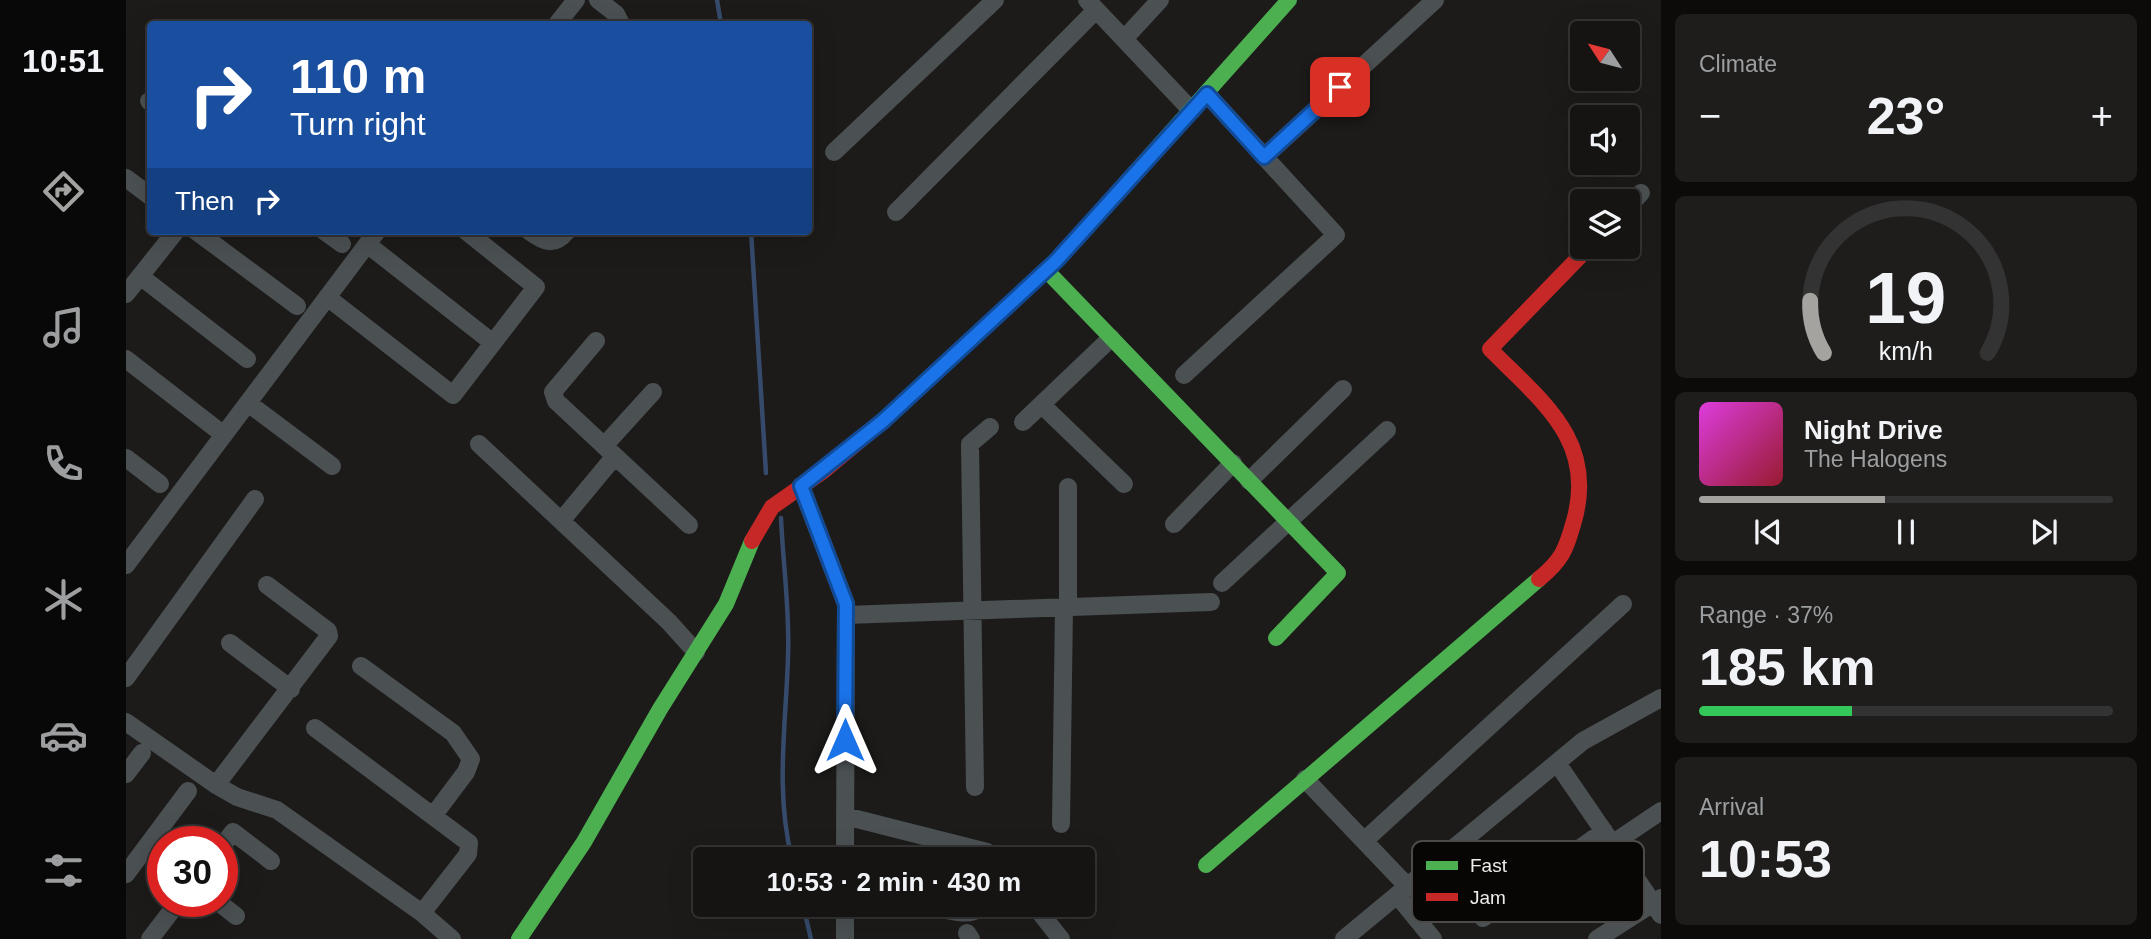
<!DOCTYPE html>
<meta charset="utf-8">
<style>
:root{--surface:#151413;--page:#1e1d1c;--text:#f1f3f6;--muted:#9d9ea0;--line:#343333;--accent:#a4a3a0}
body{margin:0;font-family:Helvetica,sans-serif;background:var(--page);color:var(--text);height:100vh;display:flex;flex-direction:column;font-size:26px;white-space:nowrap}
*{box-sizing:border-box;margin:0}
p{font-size:23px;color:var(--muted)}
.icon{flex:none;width:38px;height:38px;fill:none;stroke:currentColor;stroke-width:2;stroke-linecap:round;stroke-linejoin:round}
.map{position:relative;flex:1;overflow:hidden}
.details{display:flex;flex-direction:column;gap:14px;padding:14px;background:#0c0b0a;width:490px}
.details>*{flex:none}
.top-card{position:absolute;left:21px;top:21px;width:665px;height:214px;border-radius:7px;box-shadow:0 7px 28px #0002,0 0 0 2px var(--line);background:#1a4fa0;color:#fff;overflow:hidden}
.needle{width:46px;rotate:306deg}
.fabs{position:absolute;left:1444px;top:21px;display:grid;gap:14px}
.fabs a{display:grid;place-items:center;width:70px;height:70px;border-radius:7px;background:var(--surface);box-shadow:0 7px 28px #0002,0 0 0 2px var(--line);font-size:35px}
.speed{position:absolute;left:21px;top:826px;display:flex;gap:14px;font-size:35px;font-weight:700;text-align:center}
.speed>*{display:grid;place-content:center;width:91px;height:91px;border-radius:50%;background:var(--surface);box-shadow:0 7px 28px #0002,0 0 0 2px var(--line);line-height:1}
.speed .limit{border:10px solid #d22;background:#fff;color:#111}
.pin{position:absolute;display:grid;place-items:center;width:60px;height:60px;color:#fff;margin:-30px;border-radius:14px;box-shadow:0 4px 10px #0006}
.me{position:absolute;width:77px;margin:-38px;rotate:0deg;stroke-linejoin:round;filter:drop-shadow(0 0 5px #0008)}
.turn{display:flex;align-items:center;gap:24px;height:147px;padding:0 28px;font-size:32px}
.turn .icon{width:91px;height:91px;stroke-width:2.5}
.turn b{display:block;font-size:49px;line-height:60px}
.then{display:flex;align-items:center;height:66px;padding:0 28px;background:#0003;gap:14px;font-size:26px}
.big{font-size:52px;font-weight:600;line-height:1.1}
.details .widget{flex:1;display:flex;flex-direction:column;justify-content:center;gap:10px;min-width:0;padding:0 24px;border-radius:10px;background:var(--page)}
.details .dial{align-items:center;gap:0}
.dial svg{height:182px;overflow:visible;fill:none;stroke:var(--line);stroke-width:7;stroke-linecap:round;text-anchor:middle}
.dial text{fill:var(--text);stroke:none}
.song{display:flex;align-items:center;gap:21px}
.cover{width:84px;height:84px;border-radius:10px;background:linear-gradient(135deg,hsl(300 70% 55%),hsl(350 70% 35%))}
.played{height:7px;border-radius:4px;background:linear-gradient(90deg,var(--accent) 45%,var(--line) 45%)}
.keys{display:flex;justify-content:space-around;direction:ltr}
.heat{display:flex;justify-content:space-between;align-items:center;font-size:38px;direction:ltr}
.charge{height:10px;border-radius:5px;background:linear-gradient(90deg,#34c759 37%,var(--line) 0)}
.trip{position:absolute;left:567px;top:847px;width:402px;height:70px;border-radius:7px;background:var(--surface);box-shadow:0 7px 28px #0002,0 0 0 2px var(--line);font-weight:600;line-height:70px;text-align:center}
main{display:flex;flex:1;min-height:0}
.menu{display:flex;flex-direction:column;width:126px;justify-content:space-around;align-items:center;background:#080808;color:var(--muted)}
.menu .icon{width:49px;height:49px}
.menu .selected{color:var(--accent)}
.menu b{font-size:32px;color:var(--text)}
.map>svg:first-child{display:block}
</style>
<main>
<nav class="menu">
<b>10:51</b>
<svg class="icon selected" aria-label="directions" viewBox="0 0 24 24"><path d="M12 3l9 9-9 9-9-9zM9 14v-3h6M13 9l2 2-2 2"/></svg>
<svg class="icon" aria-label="music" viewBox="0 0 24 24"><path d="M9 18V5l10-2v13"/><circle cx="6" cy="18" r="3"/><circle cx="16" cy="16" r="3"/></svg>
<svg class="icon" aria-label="phone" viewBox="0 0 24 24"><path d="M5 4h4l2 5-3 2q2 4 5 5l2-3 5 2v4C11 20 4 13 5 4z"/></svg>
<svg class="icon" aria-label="climate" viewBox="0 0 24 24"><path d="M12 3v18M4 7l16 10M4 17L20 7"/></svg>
<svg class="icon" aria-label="car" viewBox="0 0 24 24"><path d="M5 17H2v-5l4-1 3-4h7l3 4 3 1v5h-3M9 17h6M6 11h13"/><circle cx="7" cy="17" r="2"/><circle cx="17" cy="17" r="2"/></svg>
<svg class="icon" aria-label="filters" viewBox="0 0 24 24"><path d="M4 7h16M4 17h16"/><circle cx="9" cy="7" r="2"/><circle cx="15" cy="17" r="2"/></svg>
</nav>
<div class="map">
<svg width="1535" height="939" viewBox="0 0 1535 939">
<rect width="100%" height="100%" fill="#1c1b19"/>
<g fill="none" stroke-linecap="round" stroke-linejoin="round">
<!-- stream -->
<path stroke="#364b6c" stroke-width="4.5" d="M591 0 595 24
M625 231 640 473
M655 518C657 564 664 611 662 657 660 725 649 792 666 859
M677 905 685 939"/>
<!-- street -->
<path stroke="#4b5053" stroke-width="18" d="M472 0 490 14 495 24
M961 0 1066 111
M431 24 450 0
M998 39 1034 0
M23 101 24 102
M708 152 869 0
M1138 157 1309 0
M0 178 24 196
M1502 207 1515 193
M770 212 970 10
M70 231 171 306
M198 231 216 244
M403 231C418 242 428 247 441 231
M241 244 367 343
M14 276 121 359
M0 294 50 231
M201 297 327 395 410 287 340 231
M470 341 427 392 430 401 563 525
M0 359 98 435
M1058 375 1210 235 1081 94
M122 403 206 466
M916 405 998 484
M897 422 985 338
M353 444 543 622 570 652
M478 446 527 392
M0 458 34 484
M1123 481 1217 389
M675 486 720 604 719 859
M435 521 489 456
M1048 524 1107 463
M0 565 251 231
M1096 583 1261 430
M942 607V487
M720 615 1085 602
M104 643 165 689
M235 666 327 733 345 759 340 772 307 816
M0 678 129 499
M0 722 90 785 111 797 151 810 296 913 326 939
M189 728 343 843 342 854 296 913
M1431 763 1535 915
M0 774 16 753
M1179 779 1283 888
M90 785 203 636 202 631 141 585
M849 787 844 444 864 427
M719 816 861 852
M935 824 938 607
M1238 841 1497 604
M1486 844 1535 811
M96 846 107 832 145 861
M0 874 62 791
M1272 896 1307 939
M91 901 110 916
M802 905C819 909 840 918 855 908
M908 905 935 939
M1357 918 1478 831
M841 933 845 939
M24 939 53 901
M719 939V905
M1218 939 1457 741 1535 698
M1471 939 1535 898"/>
<!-- fast -->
<path stroke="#4caf50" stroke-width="16" d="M997 186 1163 0
M920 270 1212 573 1150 638
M1080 865 1413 579
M393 939 458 842 534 709 600 604 626 541"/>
<!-- jam -->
<path stroke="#c62828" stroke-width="16" d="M626 541 646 507 696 472 757 421 930 261 997 186
M1413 579C1436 560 1440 550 1448 521 1471 440 1415 401 1364 349L1463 247"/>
</g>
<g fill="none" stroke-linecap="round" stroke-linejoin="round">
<defs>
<path id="route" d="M719 740 720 604 675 486 757 421 930 261 1081 94 1138 157 1214 87"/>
</defs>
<!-- route casing -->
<use href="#route" stroke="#114b97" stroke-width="18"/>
<!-- route -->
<use href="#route" stroke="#1a73e8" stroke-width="12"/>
</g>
<!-- legend -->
<rect x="1286" y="841" width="232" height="81" rx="10" fill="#070605" stroke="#4c4b49" stroke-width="2"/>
<rect x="1300" y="861" width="32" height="9" fill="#4caf50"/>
<rect x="1300" y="893" width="32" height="8" fill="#c62828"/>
<g font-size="19" fill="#edece9">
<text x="1344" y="872">Fast</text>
<text x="1344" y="904">Jam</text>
</g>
</svg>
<div class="fabs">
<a><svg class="needle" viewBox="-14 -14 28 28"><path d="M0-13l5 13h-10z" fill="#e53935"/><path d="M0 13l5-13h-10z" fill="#9d9ea0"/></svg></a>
<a><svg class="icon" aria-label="sound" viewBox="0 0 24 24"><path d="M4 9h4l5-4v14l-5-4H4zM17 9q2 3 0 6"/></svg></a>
<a><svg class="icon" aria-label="layers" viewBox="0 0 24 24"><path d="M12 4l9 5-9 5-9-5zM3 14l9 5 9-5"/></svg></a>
</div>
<div class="speed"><div class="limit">30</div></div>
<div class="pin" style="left:1214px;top:87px;background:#d93025"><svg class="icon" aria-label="arrive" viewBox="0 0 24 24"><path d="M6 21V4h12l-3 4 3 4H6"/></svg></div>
<svg class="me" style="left:719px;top:740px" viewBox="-20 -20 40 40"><path d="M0-17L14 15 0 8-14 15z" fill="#1a73e8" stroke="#fff" stroke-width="4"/></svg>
<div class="trip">10:53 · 2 min · 430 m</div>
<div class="top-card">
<div class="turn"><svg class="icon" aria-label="right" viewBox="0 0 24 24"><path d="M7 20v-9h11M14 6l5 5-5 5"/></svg><div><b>110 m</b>Turn right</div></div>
<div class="then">Then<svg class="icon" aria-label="right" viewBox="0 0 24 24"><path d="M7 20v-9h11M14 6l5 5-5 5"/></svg></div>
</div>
</div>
<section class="details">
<div class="widget"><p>Climate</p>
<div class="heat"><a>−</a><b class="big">23°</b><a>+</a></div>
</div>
<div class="widget dial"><svg viewBox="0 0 100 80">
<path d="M14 69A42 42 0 1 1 86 69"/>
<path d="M14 69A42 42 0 0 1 8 46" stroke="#a4a3a0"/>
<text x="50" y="56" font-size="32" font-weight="700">19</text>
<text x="50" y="72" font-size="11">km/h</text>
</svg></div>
<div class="widget">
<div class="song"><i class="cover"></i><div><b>Night Drive</b><p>The Halogens</p></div></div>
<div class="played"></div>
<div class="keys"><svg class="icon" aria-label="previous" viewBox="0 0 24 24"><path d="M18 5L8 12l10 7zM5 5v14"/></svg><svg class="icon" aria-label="pause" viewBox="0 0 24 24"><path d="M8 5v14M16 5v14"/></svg><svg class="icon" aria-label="next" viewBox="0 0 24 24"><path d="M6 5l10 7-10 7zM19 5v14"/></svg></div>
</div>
<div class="widget"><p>Range · 37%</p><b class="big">185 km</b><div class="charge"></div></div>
<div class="widget"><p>Arrival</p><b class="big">10:53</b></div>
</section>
</main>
